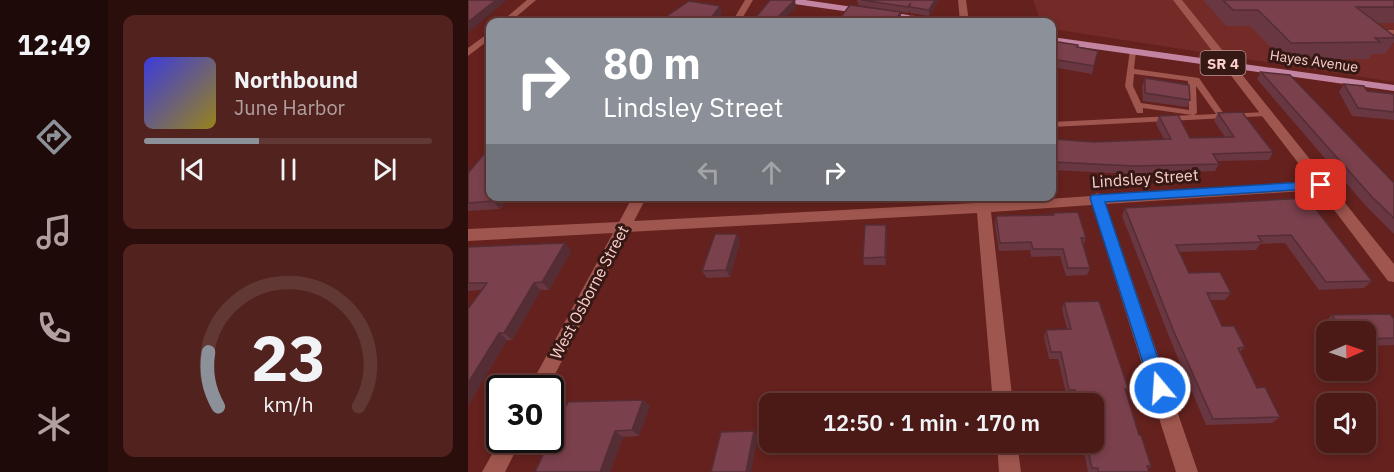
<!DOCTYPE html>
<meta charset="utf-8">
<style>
:root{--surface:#4b1916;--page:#52221f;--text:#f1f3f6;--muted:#b2a0a1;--line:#623835;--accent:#8c9099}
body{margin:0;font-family:"IBM Plex Sans",sans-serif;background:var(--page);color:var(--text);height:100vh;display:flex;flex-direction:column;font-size:22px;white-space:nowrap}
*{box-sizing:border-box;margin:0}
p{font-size:20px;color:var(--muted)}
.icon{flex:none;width:33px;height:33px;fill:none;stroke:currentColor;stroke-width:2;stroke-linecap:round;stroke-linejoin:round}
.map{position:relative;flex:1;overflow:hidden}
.panel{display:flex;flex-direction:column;gap:15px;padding:15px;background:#290e0c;width:360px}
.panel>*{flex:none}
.banner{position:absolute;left:18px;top:18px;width:570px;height:183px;border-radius:12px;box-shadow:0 3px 9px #0003,0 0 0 2px var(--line);background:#8c9099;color:#fff;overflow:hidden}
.needle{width:39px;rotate:88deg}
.buttons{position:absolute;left:848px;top:321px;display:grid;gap:12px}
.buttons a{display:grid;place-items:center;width:60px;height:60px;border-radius:12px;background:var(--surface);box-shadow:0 3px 9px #0003,0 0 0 2px var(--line);font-size:30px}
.speed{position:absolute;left:18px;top:375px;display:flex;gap:12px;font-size:30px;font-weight:700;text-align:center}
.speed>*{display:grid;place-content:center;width:78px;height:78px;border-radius:50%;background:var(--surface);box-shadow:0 3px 9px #0003,0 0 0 2px var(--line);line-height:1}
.speed .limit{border:3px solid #111;border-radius:9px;background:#fff;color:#111}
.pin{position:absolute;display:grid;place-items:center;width:51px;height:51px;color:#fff;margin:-26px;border-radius:12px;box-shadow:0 3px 9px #0006}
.me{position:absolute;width:66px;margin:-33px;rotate:342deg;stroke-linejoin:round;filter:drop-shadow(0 0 4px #0008)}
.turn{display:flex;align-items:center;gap:21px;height:126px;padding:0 18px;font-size:27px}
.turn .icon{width:78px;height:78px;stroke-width:2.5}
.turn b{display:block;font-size:42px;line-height:51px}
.lanes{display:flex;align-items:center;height:57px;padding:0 18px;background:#0003;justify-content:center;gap:30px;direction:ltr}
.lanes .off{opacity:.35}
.panel .card{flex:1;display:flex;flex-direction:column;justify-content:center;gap:9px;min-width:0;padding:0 21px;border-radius:12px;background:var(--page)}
.panel .dial{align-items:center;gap:0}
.dial svg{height:156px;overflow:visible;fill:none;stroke:var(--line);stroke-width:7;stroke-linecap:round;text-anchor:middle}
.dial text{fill:var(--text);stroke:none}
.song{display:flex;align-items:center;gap:18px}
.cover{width:72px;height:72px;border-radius:9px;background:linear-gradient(135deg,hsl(240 70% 55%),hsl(50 70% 35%))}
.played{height:6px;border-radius:3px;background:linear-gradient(90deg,var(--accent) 40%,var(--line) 40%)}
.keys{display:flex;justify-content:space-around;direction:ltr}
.trip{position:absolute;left:291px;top:393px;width:345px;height:60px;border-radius:12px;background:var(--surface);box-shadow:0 3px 9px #0003,0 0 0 2px var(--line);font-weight:600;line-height:60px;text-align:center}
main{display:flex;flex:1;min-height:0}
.tabs{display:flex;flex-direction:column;width:108px;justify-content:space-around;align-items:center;background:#1e0a09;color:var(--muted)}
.tabs .icon{width:42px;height:42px}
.tabs .selected{color:var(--accent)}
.tabs b{font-size:27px;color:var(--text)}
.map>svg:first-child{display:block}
</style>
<main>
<nav class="tabs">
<b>12:49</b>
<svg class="icon selected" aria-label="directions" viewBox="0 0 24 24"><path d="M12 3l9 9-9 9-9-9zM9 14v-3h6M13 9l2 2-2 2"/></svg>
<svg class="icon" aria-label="music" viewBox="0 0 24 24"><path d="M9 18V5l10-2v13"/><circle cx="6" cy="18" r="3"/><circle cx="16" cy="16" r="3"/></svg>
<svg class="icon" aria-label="phone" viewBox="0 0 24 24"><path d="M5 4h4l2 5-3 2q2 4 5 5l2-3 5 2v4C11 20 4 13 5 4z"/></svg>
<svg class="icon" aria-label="climate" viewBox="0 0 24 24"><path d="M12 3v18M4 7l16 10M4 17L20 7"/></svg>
</nav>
<section class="panel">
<div class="card">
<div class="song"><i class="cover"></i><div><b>Northbound</b><p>June Harbor</p></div></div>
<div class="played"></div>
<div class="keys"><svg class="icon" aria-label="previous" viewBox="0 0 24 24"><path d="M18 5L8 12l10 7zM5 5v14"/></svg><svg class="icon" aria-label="pause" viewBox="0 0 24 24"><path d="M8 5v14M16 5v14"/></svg><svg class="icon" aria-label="next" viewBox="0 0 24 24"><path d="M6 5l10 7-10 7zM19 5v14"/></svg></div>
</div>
<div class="card dial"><svg viewBox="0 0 100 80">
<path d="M14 69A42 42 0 1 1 86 69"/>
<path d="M14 69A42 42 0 0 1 9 41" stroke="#8c9099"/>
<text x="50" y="56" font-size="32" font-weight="700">23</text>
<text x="50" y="72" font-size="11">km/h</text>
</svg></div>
</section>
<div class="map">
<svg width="926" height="472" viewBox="0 0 926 472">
<rect width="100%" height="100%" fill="#64211d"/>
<!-- built -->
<path fill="#742a26" d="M565 0H926V82L584 29V22H573Z"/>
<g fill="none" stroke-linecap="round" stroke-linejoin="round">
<!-- lane -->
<path fill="#9f564e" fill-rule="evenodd" d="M908 30H926V34L906 33 905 32Z
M662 50 668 51 666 69 731 78 756 114 798 112 802 114 798 116 584 127V122L724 115 675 108V113H669L657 86ZM666 74 720 81 721 110 673 103 665 86ZM728 86 748 114 726 115 729 113Z"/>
<!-- street -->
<path fill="#9f564e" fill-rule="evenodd" d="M59 0H68L42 22H33Z
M277 0H285L272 22H264Z
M490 0H498L501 22H492Z
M705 0H714L926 264V282L920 281 851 190 638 204 730 472H708L624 205 523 212 545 404H525L509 213 160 232 80 388H61L145 233 0 241V229L151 222 165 196H179L166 221 508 203 507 196H521L522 203 623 196 629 193 634 195 844 181Z
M22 32V39L0 56V48Z
M32 440H53L37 472H14Z
M529 442H549L553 472H531Z"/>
<!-- primary -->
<path fill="#c284a1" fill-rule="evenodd" d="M315 0H337L468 19 473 22H453L319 3Z
M584 37 926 85V91L584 43Z"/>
</g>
<!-- wall -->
<path fill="#693741" d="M389 0H471L461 16 442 13V10L440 13 390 5Z
M735 0H926V23H909L926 36V42L917 54H904L901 59H814L782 26H758Z
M584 41 630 51 624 74 584 67Z
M793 72 926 183V234L897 205 789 79Z
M677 78 722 100 719 107 675 101 674 86Z
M876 84 899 91 926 94V120L884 116 871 92Z
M750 113 805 152 801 160 749 161 751 164 747 171 663 174 584 170V139L626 142 696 139 688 124 691 116 722 138 757 137 746 121Z
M0 173 22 196H134L131 201 36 203 32 209 0 211Z
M839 198 904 281 896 288 851 290 817 243 792 244 788 250 711 252 721 273 763 293 757 300H742L754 326 777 347 772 352 789 388 812 417 804 423 738 425 702 339 654 216 657 208Z
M585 213 618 238 615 246 622 268 619 275 598 276 592 256 563 257 562 250 531 251 527 224 528 216 584 215Z
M418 225 419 232 418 265H396L395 258Z
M269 234 272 241 262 277 239 278 234 271Z
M97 243 103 251 81 290H73L44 340H39L0 406 13 290 0 291V247Z
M596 302 660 388 658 392 671 435 683 466 680 469 681 472H620L614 442H626V404H606L604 397H599L590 359H581L576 337 578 330 599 329 594 309Z
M864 315 926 319V345L897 346V332H862L856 323Z
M182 406 171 436 155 437 142 472H67Z"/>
<!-- shaded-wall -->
<path fill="#552d35" d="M28 0H39L0 33V22Z
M327 0 328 7 313 22H305Z
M467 0H471L461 16V10Z
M252 6 254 13 247 22H238Z
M433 12V22H426Z
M29 196H31L36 203 32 209 25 201Z
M418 225 419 232 418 265 417 257Z
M269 234 272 241 262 277 258 270Z
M97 243 103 251 81 290 74 282Z
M66 283 73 290 44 340 36 333Z
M31 333 39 340 0 406V383Z
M175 400 182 406 171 436 164 430Z
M147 431 155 437 142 472H132Z
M286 431 290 437 283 472H278Z"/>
<!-- building -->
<path fill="#7a404c" stroke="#552d35" stroke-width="1.5" d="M0 0H28L0 22Z
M302 0H327L305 22H284Z
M394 0H467L461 10 442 7V4L440 7Z
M755 0H926V7H888L926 36V38H907L912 42 823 43 790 10H765Z
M221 1 252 6 243 18 238 22H190Z
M382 5 433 12 426 22H369Z
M442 16 455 18 452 22H442Z
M584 41 610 45 609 47 630 51 626 66 584 59Z
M793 72 822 75 926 183V218L904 197Z
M677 78 721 85 722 100 677 93Z
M876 84 896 86 899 91 926 94V112L890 108Z
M774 112 805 152 745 154 751 164 666 166 586 162 584 155V139L626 142 703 139 691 116 710 115 722 138 766 137 750 113Z
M16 154H22V196H29L25 201 0 203V173Z
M839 198 904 281 858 282 823 235 790 236 794 242 708 245 721 273 752 272 763 293H739L754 326H766L777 347 770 348 789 388 797 387 812 417 745 419 706 332 657 208Z
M610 212 618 238H613L622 268H600L595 249H565L563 242 532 243 528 216 586 215 585 213Z
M397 225H418L417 257 395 258Z
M247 234H269L258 270 234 271Z
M97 243 74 282 66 283 36 333H31L0 383V309L19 283H0V247Z
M631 301 660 388 657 389 671 435H673L683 466H679L681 472H630V468H624L618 442H626V404H610L607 390H601L593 352H583L578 330 603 329 596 302Z
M922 314 926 319V338L897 339V332H874L864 315Z
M175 400 164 430 147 431 132 472H67L100 402Z
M286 431 278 472H243L253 432Z"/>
<!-- route -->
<path fill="#1a73e8" stroke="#114b97" stroke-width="1.5" d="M853 181 858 182V188L637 202 700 388 698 394 692 396 685 394 622 198 624 195Z"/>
<g text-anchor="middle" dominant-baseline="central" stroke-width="6" stroke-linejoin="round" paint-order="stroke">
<!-- far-street labels -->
<g font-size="14" fill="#fbd0cb" stroke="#361815">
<text transform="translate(846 61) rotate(8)">Hayes Avenue</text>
</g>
<!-- shield labels -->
<rect fill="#361815" stroke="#c09994" stroke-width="1.5" x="732.5" y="51" width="45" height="24" rx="4.5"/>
<g font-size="15" font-weight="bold" fill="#fbd0cb">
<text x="755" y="63">SR 4</text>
</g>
<!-- street labels -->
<g font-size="16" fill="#fbd0cb" stroke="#361815">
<text transform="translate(677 178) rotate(-4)">Lindsley Street</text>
<text transform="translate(121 292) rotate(-62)">West Osborne Street</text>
</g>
</g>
</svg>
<div class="buttons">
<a><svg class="needle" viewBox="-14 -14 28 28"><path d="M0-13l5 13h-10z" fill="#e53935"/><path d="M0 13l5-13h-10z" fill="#b2a0a1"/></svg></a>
<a><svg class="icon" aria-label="sound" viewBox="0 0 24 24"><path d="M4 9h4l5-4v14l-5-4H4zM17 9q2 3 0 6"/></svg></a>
</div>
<div class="speed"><div class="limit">30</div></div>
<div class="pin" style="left:853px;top:185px;background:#d93025"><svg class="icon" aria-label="arrive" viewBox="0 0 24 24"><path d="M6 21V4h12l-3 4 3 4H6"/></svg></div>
<svg class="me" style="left:692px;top:388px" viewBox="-20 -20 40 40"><circle r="17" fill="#1a73e8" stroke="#fff" stroke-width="3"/><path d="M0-11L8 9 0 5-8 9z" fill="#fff"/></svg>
<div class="trip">12:50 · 1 min · 170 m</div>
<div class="banner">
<div class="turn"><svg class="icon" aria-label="right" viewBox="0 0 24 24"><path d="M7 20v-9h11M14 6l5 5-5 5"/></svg><div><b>80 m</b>Lindsley Street</div></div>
<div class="lanes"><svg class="icon off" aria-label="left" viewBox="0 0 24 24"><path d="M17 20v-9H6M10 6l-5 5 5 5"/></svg><svg class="icon off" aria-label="ahead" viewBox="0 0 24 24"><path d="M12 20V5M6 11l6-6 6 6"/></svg><svg class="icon" aria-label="right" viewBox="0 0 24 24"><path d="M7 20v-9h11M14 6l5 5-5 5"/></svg></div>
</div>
</div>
</main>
